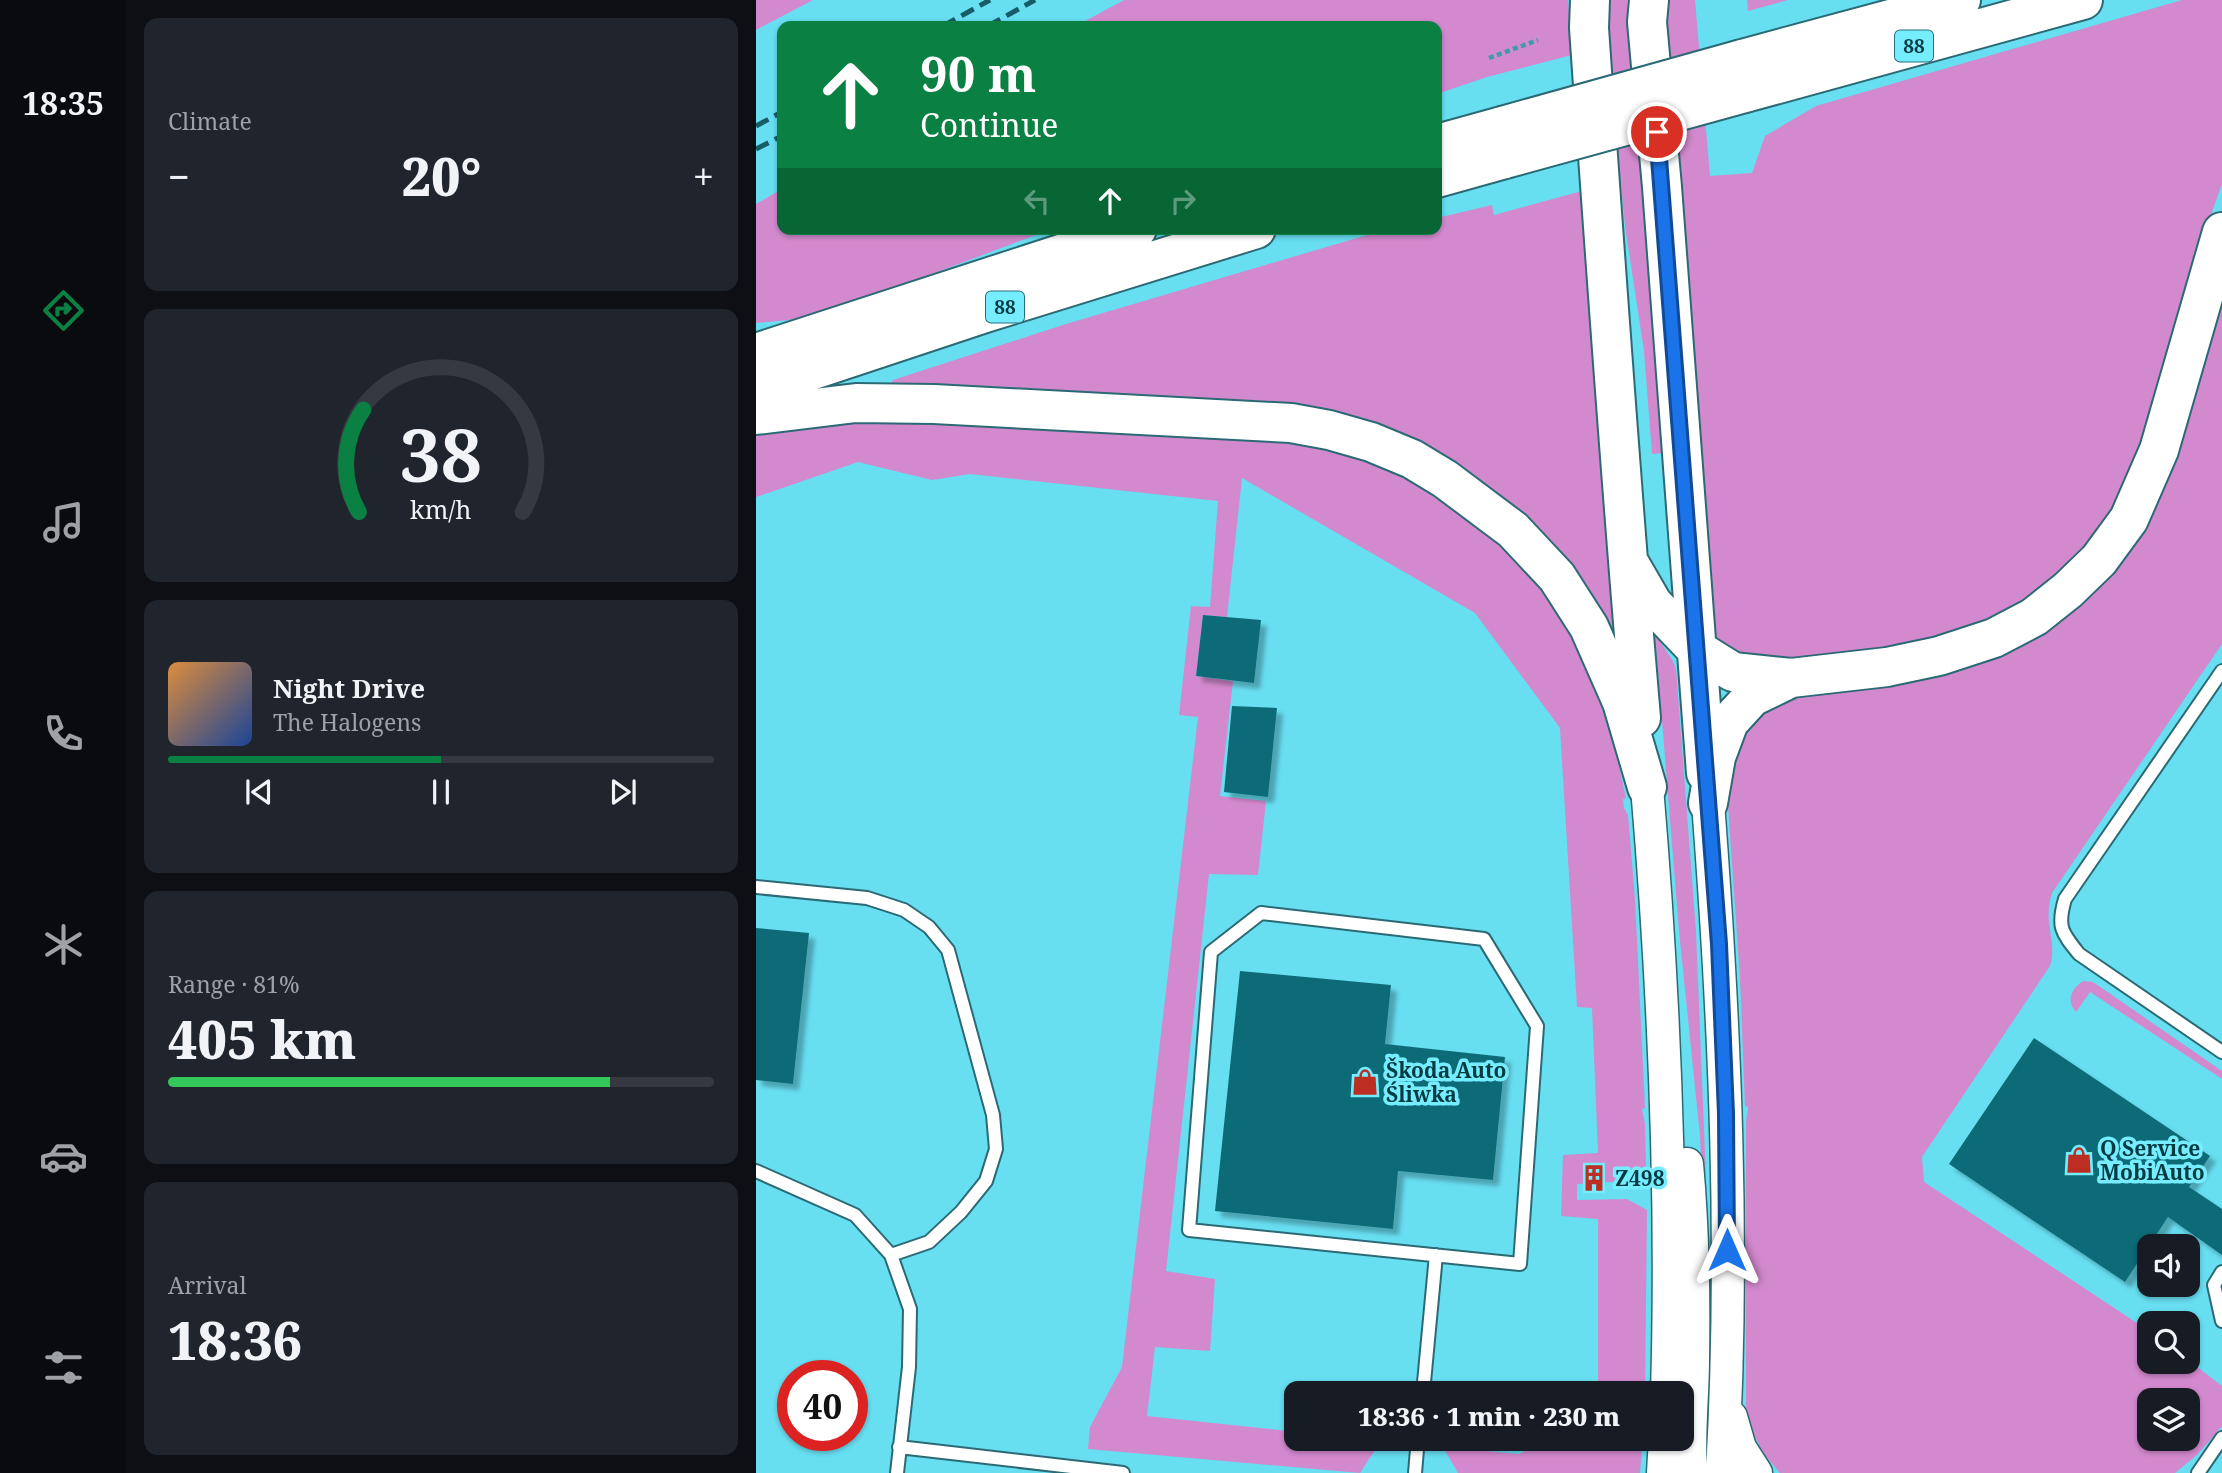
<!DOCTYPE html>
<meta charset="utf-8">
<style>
:root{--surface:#171b24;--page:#20242c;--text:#f1f3f6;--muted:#9ea1a6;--line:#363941;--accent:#0b8043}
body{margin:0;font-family:"Noto Serif",serif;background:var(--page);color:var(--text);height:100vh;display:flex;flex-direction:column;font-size:26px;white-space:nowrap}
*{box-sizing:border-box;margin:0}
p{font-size:23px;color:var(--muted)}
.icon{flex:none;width:38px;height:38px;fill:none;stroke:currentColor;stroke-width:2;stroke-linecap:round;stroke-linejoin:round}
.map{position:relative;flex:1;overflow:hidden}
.drawer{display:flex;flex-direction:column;gap:18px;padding:18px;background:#0d0f14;width:630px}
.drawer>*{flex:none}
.top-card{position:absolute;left:21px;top:21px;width:665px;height:214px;border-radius:14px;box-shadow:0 2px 5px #0004;background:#0b8043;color:#fff;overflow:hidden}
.tools{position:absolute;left:1381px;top:1234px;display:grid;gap:14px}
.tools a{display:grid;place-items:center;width:63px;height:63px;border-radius:14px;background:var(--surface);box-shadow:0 2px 5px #0004;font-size:35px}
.speed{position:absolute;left:21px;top:1360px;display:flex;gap:14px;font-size:35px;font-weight:700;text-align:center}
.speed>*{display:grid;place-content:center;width:91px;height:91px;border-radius:50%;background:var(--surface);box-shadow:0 2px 5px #0004;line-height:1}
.speed .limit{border:10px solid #d22;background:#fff;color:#111}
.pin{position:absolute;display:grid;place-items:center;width:60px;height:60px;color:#fff;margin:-30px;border:4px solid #fff;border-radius:50%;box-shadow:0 2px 7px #0007}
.me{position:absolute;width:77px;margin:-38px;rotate:0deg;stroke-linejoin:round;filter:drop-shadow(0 0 5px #0008)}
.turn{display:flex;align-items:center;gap:24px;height:147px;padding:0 28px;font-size:32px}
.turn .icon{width:91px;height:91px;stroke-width:2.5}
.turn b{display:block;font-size:49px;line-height:60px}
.lanes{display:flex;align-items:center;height:66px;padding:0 28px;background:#0003;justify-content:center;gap:35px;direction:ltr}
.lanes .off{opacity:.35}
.big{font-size:52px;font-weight:800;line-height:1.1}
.drawer .card{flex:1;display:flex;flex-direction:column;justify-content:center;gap:10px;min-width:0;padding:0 24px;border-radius:14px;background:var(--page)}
.drawer .dial{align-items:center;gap:0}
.dial svg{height:182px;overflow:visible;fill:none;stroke:var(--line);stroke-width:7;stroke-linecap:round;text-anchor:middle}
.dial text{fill:var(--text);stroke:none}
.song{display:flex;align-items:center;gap:21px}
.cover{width:84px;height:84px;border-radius:10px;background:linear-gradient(135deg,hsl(30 70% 55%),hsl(220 70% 35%))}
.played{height:7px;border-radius:4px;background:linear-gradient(90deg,var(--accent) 50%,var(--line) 50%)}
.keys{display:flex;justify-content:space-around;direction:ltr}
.heat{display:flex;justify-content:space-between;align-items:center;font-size:38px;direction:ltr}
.charge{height:10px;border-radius:5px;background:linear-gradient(90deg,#34c759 81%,var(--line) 0)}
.trip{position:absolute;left:528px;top:1381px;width:410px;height:70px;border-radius:14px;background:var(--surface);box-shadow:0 2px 5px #0004;font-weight:800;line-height:70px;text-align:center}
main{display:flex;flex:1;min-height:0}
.dock{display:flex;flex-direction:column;width:126px;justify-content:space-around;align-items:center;background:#090b0e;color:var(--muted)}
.dock .icon{width:49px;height:49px}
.dock .on{color:var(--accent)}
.dock b{font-size:32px;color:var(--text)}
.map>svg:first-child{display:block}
</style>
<main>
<nav class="dock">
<b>18:35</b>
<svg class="icon on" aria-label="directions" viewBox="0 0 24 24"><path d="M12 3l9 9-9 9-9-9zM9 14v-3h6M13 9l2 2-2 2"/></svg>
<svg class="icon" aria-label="music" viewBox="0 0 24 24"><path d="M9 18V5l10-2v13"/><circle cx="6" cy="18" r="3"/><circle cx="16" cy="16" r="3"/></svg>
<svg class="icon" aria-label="phone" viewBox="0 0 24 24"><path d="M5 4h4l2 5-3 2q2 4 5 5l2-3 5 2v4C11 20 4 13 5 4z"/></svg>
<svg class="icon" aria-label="climate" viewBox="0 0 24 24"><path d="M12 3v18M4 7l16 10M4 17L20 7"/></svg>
<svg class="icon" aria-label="car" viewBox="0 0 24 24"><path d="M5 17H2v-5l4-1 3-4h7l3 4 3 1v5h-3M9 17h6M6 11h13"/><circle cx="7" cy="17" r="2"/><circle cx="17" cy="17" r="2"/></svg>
<svg class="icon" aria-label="filters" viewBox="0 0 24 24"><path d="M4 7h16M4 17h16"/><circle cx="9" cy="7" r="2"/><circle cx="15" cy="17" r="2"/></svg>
</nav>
<section class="drawer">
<div class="card"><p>Climate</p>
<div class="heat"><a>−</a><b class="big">20°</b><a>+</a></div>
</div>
<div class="card dial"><svg viewBox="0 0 100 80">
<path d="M14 69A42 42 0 1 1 86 69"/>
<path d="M14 69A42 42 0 0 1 16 24" stroke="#0b8043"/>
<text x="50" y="56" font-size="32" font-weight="700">38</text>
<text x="50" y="72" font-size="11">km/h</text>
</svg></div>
<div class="card">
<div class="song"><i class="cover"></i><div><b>Night Drive</b><p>The Halogens</p></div></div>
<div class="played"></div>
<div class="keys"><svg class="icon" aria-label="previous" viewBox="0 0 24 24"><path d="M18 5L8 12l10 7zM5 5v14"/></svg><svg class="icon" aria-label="pause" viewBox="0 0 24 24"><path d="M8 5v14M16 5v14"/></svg><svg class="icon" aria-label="next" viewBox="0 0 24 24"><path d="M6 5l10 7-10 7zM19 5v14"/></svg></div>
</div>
<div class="card"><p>Range · 81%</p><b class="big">405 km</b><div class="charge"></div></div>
<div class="card"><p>Arrival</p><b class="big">18:36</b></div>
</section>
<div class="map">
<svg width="1466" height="1473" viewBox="0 0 1466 1473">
<defs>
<filter id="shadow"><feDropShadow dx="6" dy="6" stdDeviation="2" flood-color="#0004"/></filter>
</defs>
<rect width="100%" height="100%" fill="#68def1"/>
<!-- green -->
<path fill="#d389ce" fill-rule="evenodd" d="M0 0H57L0 30Z
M368 0H812L816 55 731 77 681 94V26H320Z
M850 0H871L906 453 896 454 888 351 869 226 851 39Z
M911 0H939L954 176 996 173 1009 136 1060 106 1426 0H1466V184L1457 209 1390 447 1361 511 1317 562 1281 594 1230 625 1171 646 1023 661 960 650 909 33Z
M991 0H1032L992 11Z
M26 189V229H296L144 286 64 313 33 320 0 323V204Z
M826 191 861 643 675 454 136 386 135 384 137 380 310 324 594 240 633 229H681V218L736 205 738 215Z
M1466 290V644L1296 893C1286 924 1302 940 1294 966L1166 1157 1168 1182 1393 1331V1362L1432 1360 1466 1386V1426L1442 1454 1419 1473H1024L1001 1446 1003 1444 996 1432 990 1412V1122L992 1107 989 1106 984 978 972 806 974 798V753L1008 707 1325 604ZM1393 1400H1432V1438H1393Z
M110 417 522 438 598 455 652 476 705 509 779 573 817 631 849 707 846 709 860 752 870 798 867 799 868 808 872 815 879 899 889 1108 886 1109 889 1124 890 1167 874 1181 821 1184V1200L871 1199 891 1210 889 1393H842V1219L805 1216 807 1155 842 1153 836 1008 821 1007 804 728 719 613 486 478 471 617 447 615 440 676 477 681 464 796 510 801 502 875 453 874 410 1271 459 1279 454 1351 399 1347 391 1416 541 1432V1438H603L625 1441 604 1473 332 1449 334 1427 366 1367 442 717 423 715 435 606 454 607 462 501 214 474 176 480 102 462 0 497V433Z
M899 634 917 661 920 669 940 932 950 1178H946L944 1136 923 931Z
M1327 981 1337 982 1466 1071V1079L1334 992 1320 1012C1310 1001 1315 989 1327 981Z
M794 1438 887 1439 884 1473H702L687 1447 763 1454Z"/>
<!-- building -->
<path fill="#0e6b77" filter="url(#shadow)" d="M447 615 505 620 498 683 440 676Z
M476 706 521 708 512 797 468 792Z
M0 928 53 933 37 1084 0 1080Z
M484 971 635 985 629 1044 749 1057 737 1180 642 1171 637 1229 459 1211Z
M1278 1038 1454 1156 1433 1187 1466 1209V1255L1412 1217 1369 1282 1193 1164Z"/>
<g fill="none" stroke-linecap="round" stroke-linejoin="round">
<defs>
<path id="service" d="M1466 671 1309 899C1301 926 1305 932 1323 954L1466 1052
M0 887 111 898 148 910 173 927 192 950 237 1115 240 1149 230 1181 205 1212 173 1242 135 1255
M505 913 728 939 781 1026 764 1264 433 1230 455 952Z
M0 1171 99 1215 135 1255 154 1309 153 1367 141 1473
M1466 1272 1458 1285 1466 1321
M667 1393 680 1255
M143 1447 367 1473
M659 1473 662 1438
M1442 1473 1466 1438"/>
<path id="tertiary" d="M891 787C908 989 917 1190 911 1393
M952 803C969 1025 979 1250 966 1473
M931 1164C937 1229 938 1294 937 1359 937 1397 932 1435 935 1473
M975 1417 984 1448 1000 1473
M907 1473 909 1438"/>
<path id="primary" d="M834 0 833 28C849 258 865 488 885 718
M893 0 891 22 906 187 950 773
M986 59 1205 0
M989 93 1327 0
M681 144 746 126
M681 178 749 159
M0 353 381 229
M0 389 229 313 500 229
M0 415 100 403 178 404 535 423 573 430 615 442 656 459 689 479 757 530 801 577 833 627 866 702 891 787
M875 566 897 604 940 649 977 672 1035 678
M952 803 960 757 973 722 996 697 1035 678 1131 667 1183 656 1238 638 1278 617 1312 590 1343 560 1373 519 1403 450 1466 232"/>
</defs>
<!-- service casing -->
<use href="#service" stroke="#2b6a74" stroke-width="16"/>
<!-- tertiary casing -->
<use href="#tertiary" stroke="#2b6a74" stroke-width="35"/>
<!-- primary casing -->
<use href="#primary" stroke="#2b6a74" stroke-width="42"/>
<!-- path -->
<path stroke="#3e9ba9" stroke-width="4.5" stroke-dasharray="5 3.5" stroke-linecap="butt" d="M733 58 782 40"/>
<!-- service -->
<use href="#service" stroke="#fff" stroke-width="12"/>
<!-- tertiary -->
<use href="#tertiary" stroke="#fff" stroke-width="32"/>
<!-- primary -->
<use href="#primary" stroke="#fff" stroke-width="38"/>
<!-- rail -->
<path stroke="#175c66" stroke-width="5" stroke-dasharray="14 7" stroke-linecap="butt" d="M187 26 234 0
M232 26 279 0
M0 126 26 112
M0 149 26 136"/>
<defs>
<path id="primary-bridge" d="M746 126 986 59
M749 159 989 93"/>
</defs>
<!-- primary-bridge casing -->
<use href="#primary-bridge" stroke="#2b6a74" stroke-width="42" stroke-linecap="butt"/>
<!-- primary-bridge -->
<use href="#primary-bridge" stroke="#fff" stroke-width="38"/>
</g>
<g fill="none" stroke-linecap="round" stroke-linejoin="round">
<defs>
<path id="route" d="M901 132 963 944 970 1114 971 1250"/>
</defs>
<!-- route casing -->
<use href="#route" stroke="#114b97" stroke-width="18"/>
<!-- route -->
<use href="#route" stroke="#1a73e8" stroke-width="12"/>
</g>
<!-- icons -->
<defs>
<symbol id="shop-bare" viewBox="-9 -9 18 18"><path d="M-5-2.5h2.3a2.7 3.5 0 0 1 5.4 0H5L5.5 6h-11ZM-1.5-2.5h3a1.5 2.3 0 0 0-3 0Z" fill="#bc2e22" stroke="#76ecff" stroke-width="2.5" paint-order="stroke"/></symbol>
<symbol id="building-bare" viewBox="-9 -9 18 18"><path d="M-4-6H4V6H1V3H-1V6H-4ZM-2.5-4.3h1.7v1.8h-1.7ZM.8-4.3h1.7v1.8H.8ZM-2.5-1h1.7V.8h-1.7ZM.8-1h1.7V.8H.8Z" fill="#bc2e22" stroke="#76ecff" stroke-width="2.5" paint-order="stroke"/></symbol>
</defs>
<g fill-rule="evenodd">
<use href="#shop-bare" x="590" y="1063" width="38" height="38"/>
<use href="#shop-bare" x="1304" y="1141" width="38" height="38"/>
<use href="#building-bare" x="819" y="1159" width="38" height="38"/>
</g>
<g text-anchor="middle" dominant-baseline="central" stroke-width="7" stroke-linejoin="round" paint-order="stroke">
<!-- shield labels -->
<g fill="#76ecff" stroke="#25707b" stroke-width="2">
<rect x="1139" y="30.5" width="38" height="31" rx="5"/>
<rect x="230" y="291.5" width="38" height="31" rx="5"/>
</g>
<g font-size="19" font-weight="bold" fill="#023b42">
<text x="1158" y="46">88</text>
<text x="249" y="307">88</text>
</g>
<!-- poi labels -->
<g font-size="21" font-weight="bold" fill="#023b42" stroke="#76ecff" text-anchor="start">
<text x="630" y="1070">Škoda Auto<tspan x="630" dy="24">Śliwka</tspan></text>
<text x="1344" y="1148">Q Service<tspan x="1344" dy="24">MobiAuto</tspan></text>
<text x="859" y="1178">Z498</text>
</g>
</g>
</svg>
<div class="tools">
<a><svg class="icon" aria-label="sound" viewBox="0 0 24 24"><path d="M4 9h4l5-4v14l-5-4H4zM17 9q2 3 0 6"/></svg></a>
<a><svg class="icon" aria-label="search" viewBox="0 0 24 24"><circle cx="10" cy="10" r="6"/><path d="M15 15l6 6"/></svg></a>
<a><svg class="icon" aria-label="layers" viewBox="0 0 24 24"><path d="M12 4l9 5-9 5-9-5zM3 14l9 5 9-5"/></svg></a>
</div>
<div class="speed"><div class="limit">40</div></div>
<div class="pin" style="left:901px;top:132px;background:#d93025"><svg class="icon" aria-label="arrive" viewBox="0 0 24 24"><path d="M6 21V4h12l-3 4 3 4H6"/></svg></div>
<svg class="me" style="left:971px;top:1250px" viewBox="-20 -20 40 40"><path d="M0-17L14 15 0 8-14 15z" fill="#1a73e8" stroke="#fff" stroke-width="4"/></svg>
<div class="trip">18:36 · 1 min · 230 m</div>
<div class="top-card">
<div class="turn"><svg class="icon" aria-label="ahead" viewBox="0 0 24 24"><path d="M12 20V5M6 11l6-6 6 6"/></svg><div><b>90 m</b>Continue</div></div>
<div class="lanes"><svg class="icon off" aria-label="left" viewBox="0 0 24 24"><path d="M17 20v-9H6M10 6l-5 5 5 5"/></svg><svg class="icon" aria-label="ahead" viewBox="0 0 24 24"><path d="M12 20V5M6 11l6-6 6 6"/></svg><svg class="icon off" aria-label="right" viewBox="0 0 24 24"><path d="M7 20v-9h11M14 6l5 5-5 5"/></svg></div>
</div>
</div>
</main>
